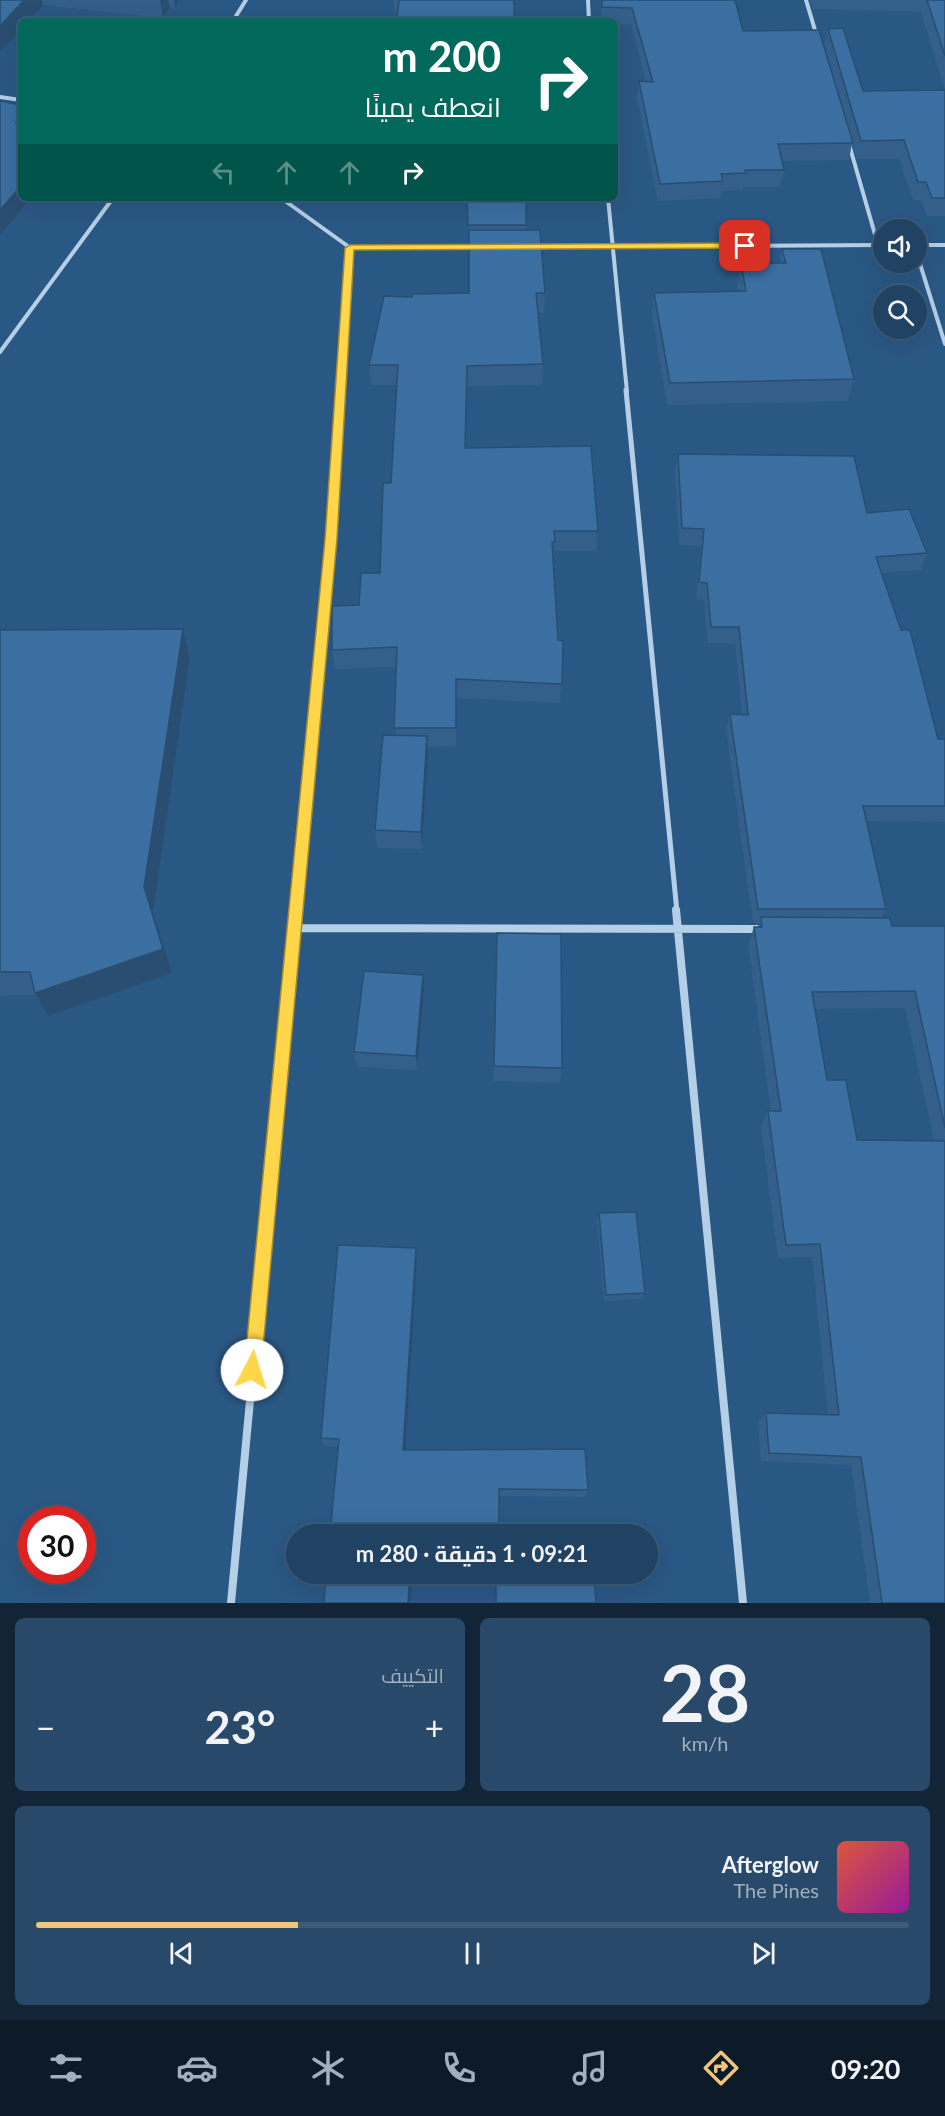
<!DOCTYPE html>
<html lang="ar">
<meta charset="utf-8">
<style>
:root{--surface:#204263;--page:#284969;--text:#f1f3f6;--muted:#a2b0be;--line:#3d5b78;--accent:#edc57d}
body{margin:0;font-family:Lato,Cairo,sans-serif;background:var(--page);color:var(--text);direction:rtl;height:100vh;display:flex;flex-direction:column;font-size:22px;white-space:nowrap}
*{box-sizing:border-box;margin:0}
p{font-size:20px;color:var(--muted)}
.icon{flex:none;width:33px;height:33px;fill:none;stroke:currentColor;stroke-width:2;stroke-linecap:round;stroke-linejoin:round}
.map{position:relative;height:1603px;overflow:hidden;direction:ltr}
.details{display:flex;flex-direction:column;gap:15px;padding:15px;background:#122436;flex:1}
.details>*{flex:none}
.guide{position:absolute;left:18px;top:18px;width:600px;height:183px;border-radius:9px;box-shadow:0 6px 24px #0002,0 0 0 2px var(--line);direction:rtl;background:#00695c;color:#fff;overflow:hidden}
.tools{position:absolute;left:873px;top:219px;display:grid;gap:12px}
.tools a{display:grid;place-items:center;width:54px;height:54px;border-radius:50%;background:var(--surface);box-shadow:0 6px 24px #0002,0 0 0 2px var(--line);font-size:30px}
.speed{position:absolute;left:18px;top:1506px;display:flex;gap:12px;font-size:30px;font-weight:700;text-align:center}
.speed>*{display:grid;place-content:center;width:78px;height:78px;border-radius:50%;background:var(--surface);box-shadow:0 6px 24px #0002,0 0 0 2px var(--line);line-height:1}
.speed .limit{border:9px solid #d22;background:#fff;color:#111}
.pin{position:absolute;display:grid;place-items:center;width:51px;height:51px;color:#fff;margin:-26px;border-radius:12px;box-shadow:0 3px 9px #0006}
.me{position:absolute;width:66px;margin:-33px;rotate:5deg;stroke-linejoin:round;filter:drop-shadow(0 0 4px #0008)}
.turn{display:flex;align-items:center;gap:21px;height:126px;padding:0 18px;font-size:27px}
.turn .icon{width:78px;height:78px;stroke-width:2.5}
.turn b{display:block;font-size:42px;line-height:51px}
.lanes{display:flex;align-items:center;height:57px;padding:0 18px;background:#0003;justify-content:center;gap:30px;direction:ltr}
.lanes .off{opacity:.35}
.big{font-size:45px;font-weight:700;line-height:1.1}
.details .widget{flex:1;display:flex;flex-direction:column;justify-content:center;gap:9px;min-width:0;padding:0 21px;border-radius:9px;background:var(--page)}
.details .dial{align-items:center;gap:0}
.dial b{font-size:78px;line-height:1}
.song{display:flex;align-items:center;gap:18px}
.cover{width:72px;height:72px;border-radius:9px;background:linear-gradient(135deg,hsl(10 70% 55%),hsl(300 70% 35%))}
.played{height:6px;border-radius:3px;background:linear-gradient(90deg,var(--accent) 30%,var(--line) 30%)}
.keys{display:flex;justify-content:space-around;direction:ltr}
.heat{display:flex;justify-content:space-between;align-items:center;font-size:33px;direction:ltr}
.details .tiles{flex:1;display:grid;gap:15px;grid-template-columns:1fr 1fr}
.widget:last-child{grid-column:span 2}
.trip{position:absolute;left:286px;top:1524px;width:372px;height:60px;border-radius:30px;background:var(--surface);box-shadow:0 6px 24px #0002,0 0 0 2px var(--line);font-weight:700;line-height:60px;text-align:center;direction:rtl}
.dock{display:flex;height:96px;justify-content:space-around;align-items:center;background:#0d1a28;color:var(--muted)}
.dock .icon{width:42px;height:42px}
.dock .selected{color:var(--accent)}
.dock b{font-size:27px;color:var(--text)}
.map>svg:first-child{display:block}
</style>
<div class="map">
<svg width="945" height="1603" viewBox="0 0 945 1603">
<rect width="100%" height="100%" fill="#2a5884"/>
<g fill="none" stroke-linecap="round" stroke-linejoin="round">
<!-- minor-far2 -->
<path stroke="#b5cfe7" stroke-width="4" d="M588 0 589 21
M806 0 817 37
M233 21 246 0
M0 97 21 100
M849 144 878 245
M281 198 349 247 340 392
M608 198 627 392
M916 245H945
M349 247H475
M533 247 884 245
M916 251 945 344
M0 352 113 198"/>
<!-- minor-far1 -->
<path stroke="#b5cfe7" stroke-width="5" d="M626 390 677 912
M296 912 331 539 340 390"/>
<!-- minor -->
<path stroke="#b5cfe7" stroke-width="8" d="M676 910 743 1603
M293 928 761 929
M231 1603 296 910"/>
</g>
<!-- wall -->
<path fill="#335f8a" fill-rule="evenodd" d="M0 0H179L175 9 170 8 163 18 43 5 28 21H21Z
M394 0H514L394 13Z
M602 0H735L743 31 824 46 828 29 863 91 945 90 921 12 813 9 810 0H945V216H927L921 200H913L899 159H857L852 143 849 160 782 161 784 170 780 187H743V190L722 191 721 198 658 201 637 98 639 81H646L631 24H615V21H601Z
M400 198H526V230L545 293 544 313H538L543 364 542 385 467 386 465 448 598 531 596 551H554L553 561 558 640 562 684 560 703 456 698V746L427 747 428 754 422 849 377 848 375 830 395 735 396 667 335 669 332 650 359 605 380 573 391 483 397 385H371L369 365 412 297 469 293V242L467 203H400Z
M782 249 854 379 848 401 667 405 652 315 654 293 738 291 737 286 741 263H780Z
M678 454 867 513 927 553 921 570 882 573 938 739H945V822L867 821 886 909 882 918 892 926H945V1603H870L851 1465 761 1461 758 1422 766 1413 828 1415 812 1257 778 1258 761 1126 768 1111H771L748 945 754 927H758L759 923H753L726 730 730 714H742L735 644 708 643 704 600 696 599 701 546 679 545 675 472ZM905 1008 934 1141 857 1140 827 1080 815 1009Z
M183 629 190 658 153 912 172 973 48 1016 36 995 0 996V630Z
M497 933 562 1068 560 1083 493 1081Z
M424 991 417 1070 357 1067 354 1052Z
M599 1213 645 1293 642 1299 604 1301 597 1219Z
M416 1248 417 1260 405 1450 588 1490 585 1497 499 1496 338 1447 325 1446 321 1438Z"/>
<!-- shaded-wall -->
<path fill="#294e71" d="M24 0H42L43 5 28 21H21V29L0 52V26Z
M160 0H168L170 8 163 18Z
M174 0H179L175 9Z
M21 115V141L16 123Z
M21 186V198H31L0 235V210Z
M467 366V386L465 468V448Z
M183 629 190 658 153 912 172 973 48 1016 35 993 144 887Z
M427 736 428 754 422 849 421 832Z
M423 975 424 991 417 1070 416 1056Z
M416 1248 417 1260 405 1457 403 1450Z
M410 1574H412L410 1603H408Z"/>
<!-- building -->
<path fill="#3b6fa1" stroke="#294e71" stroke-width="1.5" d="M0 0H24L0 26Z
M399 0H514V21H397Z
M602 0H735L743 31 819 30 853 143 778 144 784 170H745L746 173 721 174 723 181 660 184 639 81 653 82 632 8 602 7Z
M927 0H945V56Z
M843 28 863 91 945 90V198H932L926 182H918L904 140 861 141 828 29Z
M0 101 21 105V115L16 123 21 124V186L0 210Z
M467 198H526V225H468Z
M469 230H540L545 293H536L543 364 467 366 465 448 591 446 598 531H554L555 542H552L558 640 563 641 562 684 456 679V728H394L397 647 332 650V606L359 605 361 573H380L383 483H391L398 365H369L384 296 412 297V294L469 293Z
M782 249H821L854 379 670 383 654 293 746 291 741 263H786Z
M678 454 854 456 867 513 909 509 927 553 876 557 901 630H910L938 739H945V806H863L886 909H758L730 714 748 715 739 627H711L707 583 699 582 704 529 682 528Z
M183 629 144 887 163 949 35 993 30 972H0V630Z
M383 735 427 736 421 832 375 830Z
M761 917 890 918 892 926H945V1128L915 991 812 992 827 1080H846L857 1140 945 1141V1603H882L861 1457 769 1453 766 1413 839 1415 820 1244 786 1245 768 1111H781L754 927H762Z
M497 933 561 934 562 1068 494 1066Z
M364 971 423 975 416 1056 354 1052Z
M636 1212 645 1293 606 1295 599 1213Z
M338 1245 416 1248 403 1450 585 1449 588 1490 499 1489V1534H330L339 1439 321 1438Z
M326 1574H410L408 1603H324Z
M496 1574H594L596 1603H496Z"/>
<!-- route -->
<path fill="#ffd54a" stroke="#a68a30" stroke-width="1.5" d="M745 243H749V248L354 250 337 539 261 1370 259 1376 252 1379 246 1376 244 1370 325 539 345 248 350 245Z"/>
</svg>
<div class="tools">
<a><svg class="icon" aria-label="sound" viewBox="0 0 24 24"><path d="M4 9h4l5-4v14l-5-4H4zM17 9q2 3 0 6"/></svg></a>
<a><svg class="icon" aria-label="search" viewBox="0 0 24 24"><circle cx="10" cy="10" r="6"/><path d="M15 15l6 6"/></svg></a>
</div>
<div class="speed"><div class="limit">30</div></div>
<div class="pin" style="left:745px;top:246px;background:#d93025"><svg class="icon" aria-label="arrive" viewBox="0 0 24 24"><path d="M6 21V4h12l-3 4 3 4H6"/></svg></div>
<svg class="me" style="left:252px;top:1370px" viewBox="-20 -20 40 40"><circle r="19" fill="#fff"/><path d="M0-13L10 11 0 6-10 11z" fill="#ffd54a"/></svg>
<div class="trip">09:21 · 1 دقيقة · 280 m</div>
<div class="guide">
<div class="turn"><svg class="icon" aria-label="right" viewBox="0 0 24 24"><path d="M7 20v-9h11M14 6l5 5-5 5"/></svg><div><b>200 m</b>انعطف يمينًا</div></div>
<div class="lanes"><svg class="icon off" aria-label="left" viewBox="0 0 24 24"><path d="M17 20v-9H6M10 6l-5 5 5 5"/></svg><svg class="icon off" aria-label="ahead" viewBox="0 0 24 24"><path d="M12 20V5M6 11l6-6 6 6"/></svg><svg class="icon off" aria-label="ahead" viewBox="0 0 24 24"><path d="M12 20V5M6 11l6-6 6 6"/></svg><svg class="icon" aria-label="right" viewBox="0 0 24 24"><path d="M7 20v-9h11M14 6l5 5-5 5"/></svg></div>
</div>
</div>
<section class="details">
<div class="tiles">
<div class="widget dial"><b>28</b><p>km/h</p></div>
<div class="widget"><p>التكييف</p>
<div class="heat"><a>−</a><b class="big">23°</b><a>+</a></div>
</div>
<div class="widget">
<div class="song"><i class="cover"></i><div><b>Afterglow</b><p>The Pines</p></div></div>
<div class="played"></div>
<div class="keys"><svg class="icon" aria-label="previous" viewBox="0 0 24 24"><path d="M18 5L8 12l10 7zM5 5v14"/></svg><svg class="icon" aria-label="pause" viewBox="0 0 24 24"><path d="M8 5v14M16 5v14"/></svg><svg class="icon" aria-label="next" viewBox="0 0 24 24"><path d="M6 5l10 7-10 7zM19 5v14"/></svg></div>
</div>
</div>
</section>
<nav class="dock">
<b>09:20</b>
<svg class="icon selected" aria-label="directions" viewBox="0 0 24 24"><path d="M12 3l9 9-9 9-9-9zM9 14v-3h6M13 9l2 2-2 2"/></svg>
<svg class="icon" aria-label="music" viewBox="0 0 24 24"><path d="M9 18V5l10-2v13"/><circle cx="6" cy="18" r="3"/><circle cx="16" cy="16" r="3"/></svg>
<svg class="icon" aria-label="phone" viewBox="0 0 24 24"><path d="M5 4h4l2 5-3 2q2 4 5 5l2-3 5 2v4C11 20 4 13 5 4z"/></svg>
<svg class="icon" aria-label="climate" viewBox="0 0 24 24"><path d="M12 3v18M4 7l16 10M4 17L20 7"/></svg>
<svg class="icon" aria-label="car" viewBox="0 0 24 24"><path d="M5 17H2v-5l4-1 3-4h7l3 4 3 1v5h-3M9 17h6M6 11h13"/><circle cx="7" cy="17" r="2"/><circle cx="17" cy="17" r="2"/></svg>
<svg class="icon" aria-label="filters" viewBox="0 0 24 24"><path d="M4 7h16M4 17h16"/><circle cx="9" cy="7" r="2"/><circle cx="15" cy="17" r="2"/></svg>
</nav>
